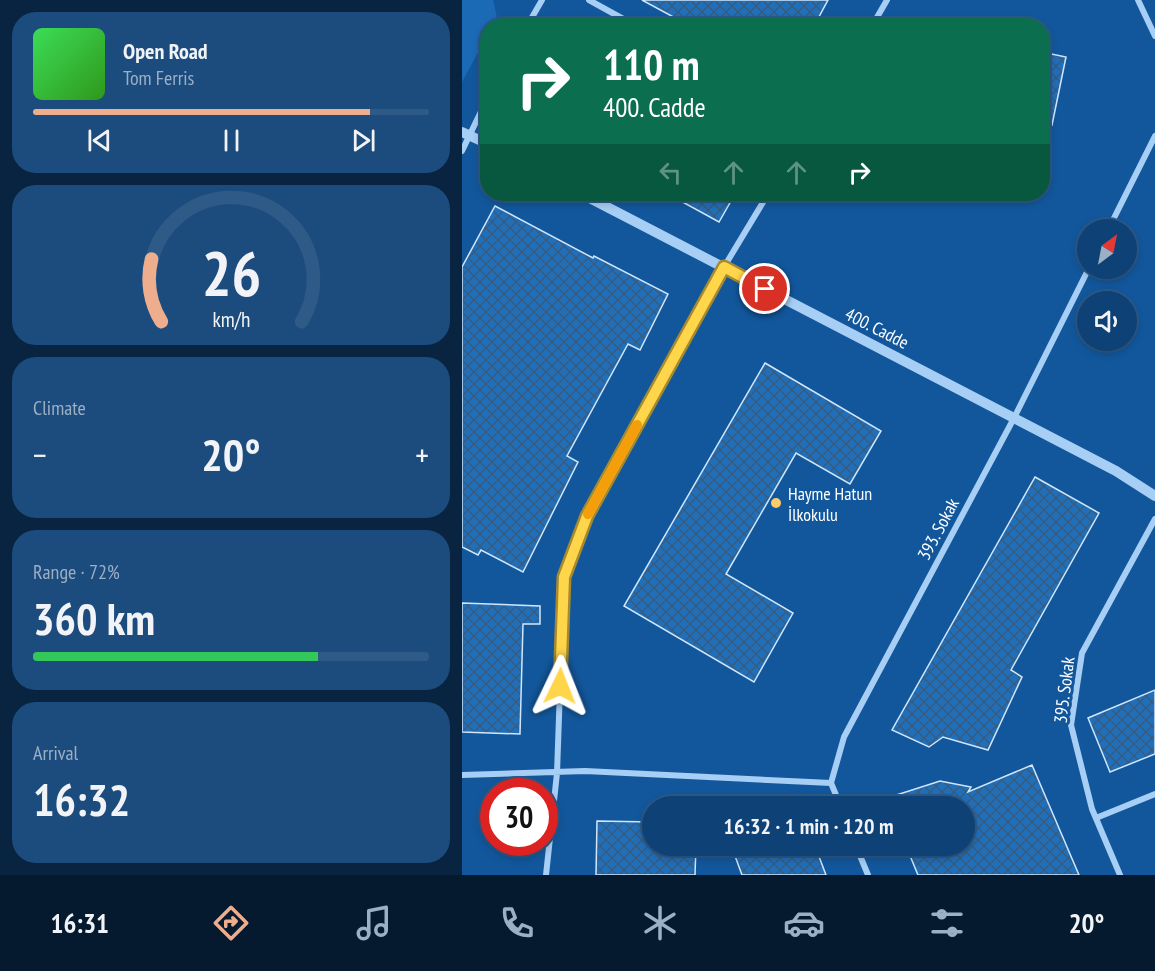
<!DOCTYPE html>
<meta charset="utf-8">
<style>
:root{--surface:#0e4175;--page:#1c4c7d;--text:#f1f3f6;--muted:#9bafc5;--line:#2e5a87;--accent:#eead8d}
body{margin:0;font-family:"PT Sans Narrow",sans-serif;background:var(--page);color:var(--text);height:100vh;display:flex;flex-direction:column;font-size:22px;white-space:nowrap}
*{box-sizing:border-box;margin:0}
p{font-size:20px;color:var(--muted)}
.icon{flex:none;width:33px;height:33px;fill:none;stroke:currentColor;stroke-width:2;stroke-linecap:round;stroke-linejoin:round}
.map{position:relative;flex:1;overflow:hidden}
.side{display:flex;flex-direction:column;gap:12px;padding:12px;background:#082440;width:462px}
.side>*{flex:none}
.hud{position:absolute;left:18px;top:18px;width:570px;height:183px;border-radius:24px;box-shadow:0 3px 9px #0003,0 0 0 2px var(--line);background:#0b6e4f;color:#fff;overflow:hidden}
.needle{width:39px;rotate:32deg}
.controls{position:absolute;left:615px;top:219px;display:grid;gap:12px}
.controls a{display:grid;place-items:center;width:60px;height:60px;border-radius:50%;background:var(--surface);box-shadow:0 3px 9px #0003,0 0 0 2px var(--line);font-size:30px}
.speed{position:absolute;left:18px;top:778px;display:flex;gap:12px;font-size:30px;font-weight:700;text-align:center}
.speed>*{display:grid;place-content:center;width:78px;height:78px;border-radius:50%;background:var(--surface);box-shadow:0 3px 9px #0003,0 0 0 2px var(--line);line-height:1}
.speed .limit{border:9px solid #d22;background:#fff;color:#111}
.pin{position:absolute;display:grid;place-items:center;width:51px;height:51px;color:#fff;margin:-26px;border:3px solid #fff;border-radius:50%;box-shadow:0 2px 6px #0007}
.me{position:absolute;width:66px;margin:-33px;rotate:2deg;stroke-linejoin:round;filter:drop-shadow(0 0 4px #0008)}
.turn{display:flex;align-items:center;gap:21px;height:126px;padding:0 24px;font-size:27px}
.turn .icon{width:78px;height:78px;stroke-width:2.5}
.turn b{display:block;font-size:42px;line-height:51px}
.lanes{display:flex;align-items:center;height:57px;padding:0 24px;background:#0003;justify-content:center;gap:30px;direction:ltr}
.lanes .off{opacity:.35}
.big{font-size:45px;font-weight:700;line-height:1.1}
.side .tile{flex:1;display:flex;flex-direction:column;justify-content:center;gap:9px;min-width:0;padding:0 21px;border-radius:24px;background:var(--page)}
.side .dial{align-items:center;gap:0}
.dial svg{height:156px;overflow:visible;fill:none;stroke:var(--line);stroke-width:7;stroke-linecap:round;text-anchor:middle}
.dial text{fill:var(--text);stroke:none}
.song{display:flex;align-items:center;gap:18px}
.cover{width:72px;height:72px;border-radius:9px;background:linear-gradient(135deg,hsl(130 70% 55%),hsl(110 70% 35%))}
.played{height:6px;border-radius:3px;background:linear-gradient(90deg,var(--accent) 85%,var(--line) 85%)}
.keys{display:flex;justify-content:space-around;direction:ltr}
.heat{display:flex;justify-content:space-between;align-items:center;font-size:33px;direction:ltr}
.charge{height:9px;border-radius:4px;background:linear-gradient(90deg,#34c759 72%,var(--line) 0)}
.trip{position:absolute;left:180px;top:796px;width:333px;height:60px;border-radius:30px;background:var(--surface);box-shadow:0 3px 9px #0003,0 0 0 2px var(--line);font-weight:700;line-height:60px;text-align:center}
.dock{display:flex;height:96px;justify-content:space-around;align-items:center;background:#061a2f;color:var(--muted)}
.dock .icon{width:42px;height:42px}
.dock .on{color:var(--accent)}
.dock b{font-size:27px;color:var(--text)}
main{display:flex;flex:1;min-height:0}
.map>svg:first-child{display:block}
</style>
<main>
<section class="side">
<div class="tile">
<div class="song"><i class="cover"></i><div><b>Open Road</b><p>Tom Ferris</p></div></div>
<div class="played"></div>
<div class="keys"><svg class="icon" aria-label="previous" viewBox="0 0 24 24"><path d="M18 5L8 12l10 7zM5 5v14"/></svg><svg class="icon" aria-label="pause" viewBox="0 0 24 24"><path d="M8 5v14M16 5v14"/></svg><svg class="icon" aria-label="next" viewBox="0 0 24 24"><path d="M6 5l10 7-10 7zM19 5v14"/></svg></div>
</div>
<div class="tile dial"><svg viewBox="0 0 100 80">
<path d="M14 69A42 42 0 1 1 86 69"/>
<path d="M14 69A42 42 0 0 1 9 37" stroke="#eead8d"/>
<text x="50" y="56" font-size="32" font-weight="700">26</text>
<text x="50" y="72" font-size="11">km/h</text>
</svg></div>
<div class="tile"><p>Climate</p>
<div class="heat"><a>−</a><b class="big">20°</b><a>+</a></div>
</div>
<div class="tile"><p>Range · 72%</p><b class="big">360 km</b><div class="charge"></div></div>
<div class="tile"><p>Arrival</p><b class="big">16:32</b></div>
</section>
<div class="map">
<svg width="693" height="875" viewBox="0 0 693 875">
<defs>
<pattern id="building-cross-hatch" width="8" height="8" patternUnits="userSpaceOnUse" patternTransform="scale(1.5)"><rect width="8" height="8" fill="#206fbb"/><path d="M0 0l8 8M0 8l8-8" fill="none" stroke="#385c7e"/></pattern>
</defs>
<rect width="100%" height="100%" fill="#12579c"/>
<!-- park -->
<path fill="#1a6ab6" d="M0 0H31L35 18 31 25 26 26 25 36 0 82Z"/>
<!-- building -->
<path fill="url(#building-cross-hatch)" stroke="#cfe7fe" stroke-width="1.5" d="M180 0H366L352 26H228Z
M580 52 604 57 590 125 580 123Z
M206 194H273L257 222Z
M33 206 131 258 132 256 206 294 178 350 166 344 105 456 116 462 61 572 19 550 16 555 0 547V267Z
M303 363 419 431 388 484 334 453 264 574 331 613 292 682 162 606Z
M573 477 637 513 549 670 560 677 526 750 481 737 467 747 430 730Z
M0 603 78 606V624H61L58 734 0 732Z
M693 690V754L648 772 626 718Z
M570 765 617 875H456L444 846H502V807H428L425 798 478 781 509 787 506 792Z
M135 821 190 822V846H234L233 875H134Z
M298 846H353L364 875H280L273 856Z"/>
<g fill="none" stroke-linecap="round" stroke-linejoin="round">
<!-- minor -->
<path stroke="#a7cef4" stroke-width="6" d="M127 0 174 26
M676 0 693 36
M65 26 80 0
M410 26 425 0
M0 151 26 97
M646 230 693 136
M0 775 123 771 369 783
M379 807 369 783 382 737 552 418 627 268
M634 818 693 794
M394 846 406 875
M84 875 95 773 102 577 125 516 262 267 306 194
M658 875 630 809 609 725 620 653 693 519"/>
<!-- tertiary -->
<path stroke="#a7cef4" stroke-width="10" d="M0 132 26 144
M120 194 654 471 693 496"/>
</g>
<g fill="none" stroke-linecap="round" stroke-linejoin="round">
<defs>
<path id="route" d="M98 686 102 577 125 516 262 267 303 289"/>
</defs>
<!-- route casing -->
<use href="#route" stroke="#a68a30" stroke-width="15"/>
<!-- route -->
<use href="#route" stroke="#ffd54a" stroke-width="10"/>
<!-- slow -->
<path stroke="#f59e0b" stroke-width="10" d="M126 514 175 425"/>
</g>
<!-- markers -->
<circle fill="#ffcb6a" stroke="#12579c" stroke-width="2" cx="314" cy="503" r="6"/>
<g text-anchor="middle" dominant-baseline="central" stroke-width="6" stroke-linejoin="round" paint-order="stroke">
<!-- street labels -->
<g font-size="18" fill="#fff" stroke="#12579c">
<text transform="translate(415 328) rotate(27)">400. Cadde</text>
<text transform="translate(476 529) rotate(-62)">393. Sokak</text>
<text transform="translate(602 690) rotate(-83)">395. Sokak</text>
</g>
<!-- poi labels -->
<g font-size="18" fill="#fff" stroke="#12579c" text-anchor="start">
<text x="326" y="493">Hayme Hatun<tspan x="326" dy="21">İlkokulu</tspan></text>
</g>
</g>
</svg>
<div class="controls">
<a><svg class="needle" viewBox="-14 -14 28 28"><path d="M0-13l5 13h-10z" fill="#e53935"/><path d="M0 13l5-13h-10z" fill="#9bafc5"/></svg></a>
<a><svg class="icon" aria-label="sound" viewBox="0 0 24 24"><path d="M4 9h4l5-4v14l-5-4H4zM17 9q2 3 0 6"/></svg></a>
</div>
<div class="speed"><div class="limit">30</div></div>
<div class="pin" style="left:303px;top:289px;background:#d93025"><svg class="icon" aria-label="arrive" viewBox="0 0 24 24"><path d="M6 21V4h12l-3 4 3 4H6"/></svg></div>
<svg class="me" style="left:98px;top:686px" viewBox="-20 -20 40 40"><path d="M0-17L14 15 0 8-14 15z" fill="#ffd54a" stroke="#fff" stroke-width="4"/></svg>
<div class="trip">16:32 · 1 min · 120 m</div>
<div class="hud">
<div class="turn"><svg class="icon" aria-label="right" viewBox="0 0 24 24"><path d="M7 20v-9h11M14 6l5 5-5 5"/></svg><div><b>110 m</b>400. Cadde</div></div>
<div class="lanes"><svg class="icon off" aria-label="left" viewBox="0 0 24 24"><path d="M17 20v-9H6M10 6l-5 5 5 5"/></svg><svg class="icon off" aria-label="ahead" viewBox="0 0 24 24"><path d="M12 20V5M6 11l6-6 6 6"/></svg><svg class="icon off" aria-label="ahead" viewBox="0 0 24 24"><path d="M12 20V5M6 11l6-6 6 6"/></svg><svg class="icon" aria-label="right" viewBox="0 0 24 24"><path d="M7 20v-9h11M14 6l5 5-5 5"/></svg></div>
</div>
</div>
</main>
<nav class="dock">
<b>16:31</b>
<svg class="icon on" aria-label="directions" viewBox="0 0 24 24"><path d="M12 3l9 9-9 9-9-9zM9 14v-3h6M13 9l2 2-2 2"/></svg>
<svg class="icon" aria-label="music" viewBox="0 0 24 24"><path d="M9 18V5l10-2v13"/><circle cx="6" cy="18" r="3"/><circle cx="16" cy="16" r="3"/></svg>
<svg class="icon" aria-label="phone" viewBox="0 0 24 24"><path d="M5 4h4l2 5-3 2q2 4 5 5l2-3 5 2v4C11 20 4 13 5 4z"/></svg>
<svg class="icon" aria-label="climate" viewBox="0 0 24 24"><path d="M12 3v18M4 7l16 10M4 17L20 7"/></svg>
<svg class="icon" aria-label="car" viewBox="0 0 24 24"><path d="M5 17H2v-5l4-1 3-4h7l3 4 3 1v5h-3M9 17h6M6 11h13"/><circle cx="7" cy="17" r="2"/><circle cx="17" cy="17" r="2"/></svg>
<svg class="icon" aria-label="filters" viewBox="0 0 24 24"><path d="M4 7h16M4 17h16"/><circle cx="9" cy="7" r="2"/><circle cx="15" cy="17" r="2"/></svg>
<b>20°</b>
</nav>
